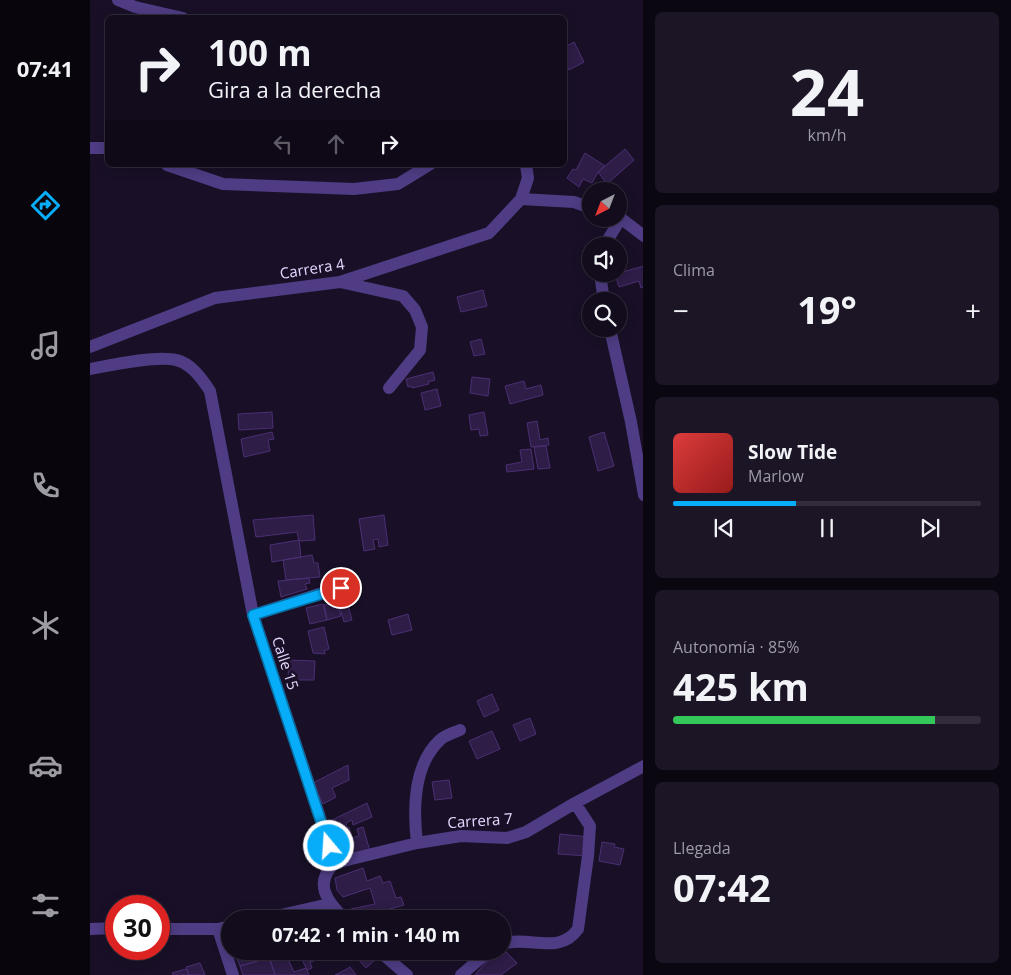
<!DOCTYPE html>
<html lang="es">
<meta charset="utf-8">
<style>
:root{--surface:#130c1d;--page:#1c1526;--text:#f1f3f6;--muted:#9d9ba4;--line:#322c3b;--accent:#08adf9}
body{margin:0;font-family:"Open Sans",sans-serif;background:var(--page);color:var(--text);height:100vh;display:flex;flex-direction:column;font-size:19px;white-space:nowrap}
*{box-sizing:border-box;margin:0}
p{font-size:16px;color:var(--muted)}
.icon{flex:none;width:28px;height:28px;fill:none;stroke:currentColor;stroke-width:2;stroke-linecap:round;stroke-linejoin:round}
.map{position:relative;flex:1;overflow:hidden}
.drawer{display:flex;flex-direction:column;gap:12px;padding:12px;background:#0a0710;width:368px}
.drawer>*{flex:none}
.hud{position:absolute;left:15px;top:15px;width:462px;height:152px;border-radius:8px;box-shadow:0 2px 12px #0003,0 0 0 1px var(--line);background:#130c1d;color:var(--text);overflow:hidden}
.needle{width:32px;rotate:222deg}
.tools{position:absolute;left:492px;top:182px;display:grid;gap:10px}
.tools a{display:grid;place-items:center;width:45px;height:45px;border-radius:50%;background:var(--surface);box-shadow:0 2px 12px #0003,0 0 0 1px var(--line);font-size:25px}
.speed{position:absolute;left:15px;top:895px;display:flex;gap:10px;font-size:25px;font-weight:700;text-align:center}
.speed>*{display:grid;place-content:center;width:65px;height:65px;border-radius:50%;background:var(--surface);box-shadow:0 2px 12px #0003,0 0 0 1px var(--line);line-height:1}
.speed .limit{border:8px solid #d22;background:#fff;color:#111}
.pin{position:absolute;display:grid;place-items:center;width:42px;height:42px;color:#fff;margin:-21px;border:2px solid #fff;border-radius:50%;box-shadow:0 1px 5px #0007}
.me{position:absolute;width:55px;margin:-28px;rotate:342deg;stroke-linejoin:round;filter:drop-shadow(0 0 4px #0008)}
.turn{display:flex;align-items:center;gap:18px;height:105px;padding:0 20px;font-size:22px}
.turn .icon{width:65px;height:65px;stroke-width:2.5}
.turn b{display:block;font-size:35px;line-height:42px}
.lanes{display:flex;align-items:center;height:48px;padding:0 20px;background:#0003;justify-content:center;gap:25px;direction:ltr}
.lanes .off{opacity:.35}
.big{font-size:38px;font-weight:700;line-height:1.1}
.drawer .widget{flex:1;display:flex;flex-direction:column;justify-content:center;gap:8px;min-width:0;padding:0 18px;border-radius:8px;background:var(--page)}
.drawer .dial{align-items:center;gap:0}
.dial b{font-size:65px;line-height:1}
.song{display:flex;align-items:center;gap:15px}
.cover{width:60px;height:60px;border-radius:8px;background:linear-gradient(135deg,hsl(0 70% 55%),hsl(0 70% 35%))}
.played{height:5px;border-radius:2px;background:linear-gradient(90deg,var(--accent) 40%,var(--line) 40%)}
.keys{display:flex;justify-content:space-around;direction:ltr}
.heat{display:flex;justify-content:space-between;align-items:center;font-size:28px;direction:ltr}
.charge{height:8px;border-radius:4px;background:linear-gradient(90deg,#34c759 85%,var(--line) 0)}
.trip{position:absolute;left:131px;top:910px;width:290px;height:50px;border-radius:25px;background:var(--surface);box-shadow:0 2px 12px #0003,0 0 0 1px var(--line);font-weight:700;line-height:50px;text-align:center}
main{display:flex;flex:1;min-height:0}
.tab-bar{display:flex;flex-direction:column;width:90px;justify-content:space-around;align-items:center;background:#08050c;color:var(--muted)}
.tab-bar .icon{width:35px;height:35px}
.tab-bar .on{color:var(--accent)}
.tab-bar b{font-size:22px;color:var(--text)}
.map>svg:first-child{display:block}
</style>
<main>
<nav class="tab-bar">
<b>07:41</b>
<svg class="icon on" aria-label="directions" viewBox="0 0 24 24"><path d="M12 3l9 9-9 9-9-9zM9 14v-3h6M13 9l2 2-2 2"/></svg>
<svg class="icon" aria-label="music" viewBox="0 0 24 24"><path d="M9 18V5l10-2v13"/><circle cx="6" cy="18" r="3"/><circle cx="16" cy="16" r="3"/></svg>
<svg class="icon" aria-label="phone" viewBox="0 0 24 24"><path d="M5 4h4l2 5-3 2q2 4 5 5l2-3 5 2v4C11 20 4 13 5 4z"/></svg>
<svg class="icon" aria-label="climate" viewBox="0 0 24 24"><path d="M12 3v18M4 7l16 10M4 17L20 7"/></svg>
<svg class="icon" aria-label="car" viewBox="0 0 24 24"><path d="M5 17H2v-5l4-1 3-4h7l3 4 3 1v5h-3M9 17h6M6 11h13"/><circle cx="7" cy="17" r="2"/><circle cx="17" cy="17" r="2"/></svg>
<svg class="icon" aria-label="filters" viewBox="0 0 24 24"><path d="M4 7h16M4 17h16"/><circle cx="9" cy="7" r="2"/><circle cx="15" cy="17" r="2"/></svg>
</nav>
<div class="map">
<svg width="554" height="975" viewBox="0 0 554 975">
<rect width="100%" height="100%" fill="#191027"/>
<!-- building -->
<path fill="#2e1d47" stroke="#4b2f73" d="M484 42 494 62 479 70 475 62V47Z
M535 149 544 160 517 184 508 172Z
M495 153 515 166 508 172 502 183 493 179 489 187 477 178 483 169 486 170Z
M554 266V287L551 288 549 281 529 287 525 274Z
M393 290 397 306 371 312 367 297Z
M391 339 395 354 384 356 380 342Z
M343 372 345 380 338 382 339 384 322 388 321 386 318 387 316 379Z
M382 377 400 379 398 396 380 393Z
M434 381 436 389 451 385 453 395 420 404 415 386Z
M347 389 351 406 335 410 331 393Z
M182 412 183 428 149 430 148 414Z
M394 412 398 435 390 436 389 429 381 430 379 415Z
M447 421 450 440 458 438 459 445 441 447 437 423Z
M182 432 184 439 178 440 180 451 154 457 151 439Z
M514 432 524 466 508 471 499 437Z
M456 446 460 468 448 469 444 447Z
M441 449 444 469 417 472 416 465 432 462 430 450Z
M223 515 225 540 209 541 207 532 166 537 163 520Z
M294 515 298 545 289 547 288 539 283 540 285 549 274 551 269 519Z
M209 540 211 557 182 562 180 545Z
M222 555 224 563H228L230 577 196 580 193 560Z
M219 578 220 583 215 584 217 589 191 597 188 581Z
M256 598 262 620 254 622 248 600Z
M247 602 251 616 237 620 234 605Z
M233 604 237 620 220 624 216 608Z
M318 614 322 630 302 635 298 620Z
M234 627 239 649 234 651 235 654 223 653 218 631Z
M199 660 225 661 224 680H198Z
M402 694 409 710 394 717 387 701Z
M440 718 446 734 430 741 423 725Z
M402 731 410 749 387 759 379 741Z
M258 765 259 780 242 788 246 797 233 804 223 783Z
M359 780 362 798 345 800 342 782Z
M277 803 282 817 263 825 262 820 256 823 257 828 242 835 238 822Z
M259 827 262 838 269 836 267 829 273 827 280 851 252 857 247 856 242 835Z
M470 834 499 837 498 856 468 854Z
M512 842 525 844 524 847 534 849 530 865 509 861Z
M273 868 277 881 290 876 293 883 300 881 306 898 311 897 314 905 268 918 261 909 285 904 280 888 253 897 247 890 245 878Z
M287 913 291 919 268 918Z
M414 950 427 963 411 975H385L395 963Z
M144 951H170L173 959 150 966Z
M181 951H208L210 955 198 959 204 972 216 968 219 975H185L178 952Z
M208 951H234L237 957 220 962 222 968 217 970Z
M277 951 285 960 276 968 266 957 261 961 257 958 263 951Z
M179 958 185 975H153L150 966Z
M110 963 115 975H99L96 967Z
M260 967 266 975H245L255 970Z
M96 969 99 975H83L82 973Z"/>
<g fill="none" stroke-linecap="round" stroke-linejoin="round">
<!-- minor -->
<path stroke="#4f3c84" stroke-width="12" d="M28 0 45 7 93 18
M0 148H18
M77 165 133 184 264 189 308 184 339 165
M431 199 484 202 501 208
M529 217 554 236
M514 246 531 218
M510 274 514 301
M250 282 313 296 325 310 332 327 330 350 299 388
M520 329 541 422 554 495
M0 347 125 298 250 282 399 233 431 199 438 178 436 165
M0 369C21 365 67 355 86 360 101 363 112 379 120 391L163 615 245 863C223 883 237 902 255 919
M163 615 251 587
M327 843C323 809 323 765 350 740 355 735 364 733 370 730
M245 863 327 843 371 836 417 838 436 832 485 803 554 766
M173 919 239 904
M0 929 26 928
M69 929H128L140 926
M128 929 143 975
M412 944C438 935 469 956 488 929L498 856 500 826 485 803
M289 951 317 975
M371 975 399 951"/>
</g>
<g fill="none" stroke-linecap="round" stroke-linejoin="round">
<defs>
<path id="route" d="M239 846 163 615 251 588"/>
</defs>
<!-- route casing -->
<use href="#route" stroke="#0570a2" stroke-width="12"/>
<!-- route -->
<use href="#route" stroke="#08adf9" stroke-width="9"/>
</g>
<g text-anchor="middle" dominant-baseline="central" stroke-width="5" stroke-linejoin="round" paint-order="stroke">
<!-- street labels -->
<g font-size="15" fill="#e4d7fe" stroke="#191027">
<text transform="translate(222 268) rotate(-9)">Carrera 4</text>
<text transform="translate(196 663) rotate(72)">Calle 15</text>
<text transform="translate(390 820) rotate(-4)">Carrera 7</text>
</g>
</g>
</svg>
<div class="tools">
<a><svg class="needle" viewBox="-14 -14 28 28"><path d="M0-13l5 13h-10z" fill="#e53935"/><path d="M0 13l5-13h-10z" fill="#9d9ba4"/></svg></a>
<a><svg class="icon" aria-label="sound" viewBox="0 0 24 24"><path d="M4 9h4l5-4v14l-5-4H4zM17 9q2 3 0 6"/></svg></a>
<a><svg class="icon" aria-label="search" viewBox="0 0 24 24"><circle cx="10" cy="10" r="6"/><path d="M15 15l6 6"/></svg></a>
</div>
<div class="speed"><div class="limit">30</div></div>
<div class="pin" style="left:251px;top:588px;background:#d93025"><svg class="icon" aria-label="arrive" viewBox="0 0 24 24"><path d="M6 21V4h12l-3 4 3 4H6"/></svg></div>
<svg class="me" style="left:239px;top:846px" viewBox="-20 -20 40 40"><circle r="17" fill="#08adf9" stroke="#fff" stroke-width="3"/><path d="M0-11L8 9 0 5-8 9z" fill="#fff"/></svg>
<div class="trip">07:42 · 1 min · 140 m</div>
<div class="hud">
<div class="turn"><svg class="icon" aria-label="right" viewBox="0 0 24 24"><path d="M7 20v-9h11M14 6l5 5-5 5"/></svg><div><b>100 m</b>Gira a la derecha</div></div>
<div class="lanes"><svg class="icon off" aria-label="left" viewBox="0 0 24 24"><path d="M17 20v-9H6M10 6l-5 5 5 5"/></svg><svg class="icon off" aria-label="ahead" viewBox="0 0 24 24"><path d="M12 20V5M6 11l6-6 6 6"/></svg><svg class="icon" aria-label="right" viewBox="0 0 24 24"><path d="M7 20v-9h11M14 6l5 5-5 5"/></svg></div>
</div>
</div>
<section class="drawer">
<div class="widget dial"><b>24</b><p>km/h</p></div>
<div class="widget"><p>Clima</p>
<div class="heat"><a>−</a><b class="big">19°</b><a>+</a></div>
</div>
<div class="widget">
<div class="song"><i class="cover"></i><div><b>Slow Tide</b><p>Marlow</p></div></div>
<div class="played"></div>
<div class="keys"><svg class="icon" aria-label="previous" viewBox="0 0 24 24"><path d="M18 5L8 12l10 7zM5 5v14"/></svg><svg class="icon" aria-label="pause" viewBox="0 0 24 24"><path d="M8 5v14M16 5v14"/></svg><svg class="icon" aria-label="next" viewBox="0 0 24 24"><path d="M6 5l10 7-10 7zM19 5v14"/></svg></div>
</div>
<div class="widget"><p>Autonomía · 85%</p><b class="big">425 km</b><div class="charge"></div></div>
<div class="widget"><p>Llegada</p><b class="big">07:42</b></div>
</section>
</main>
